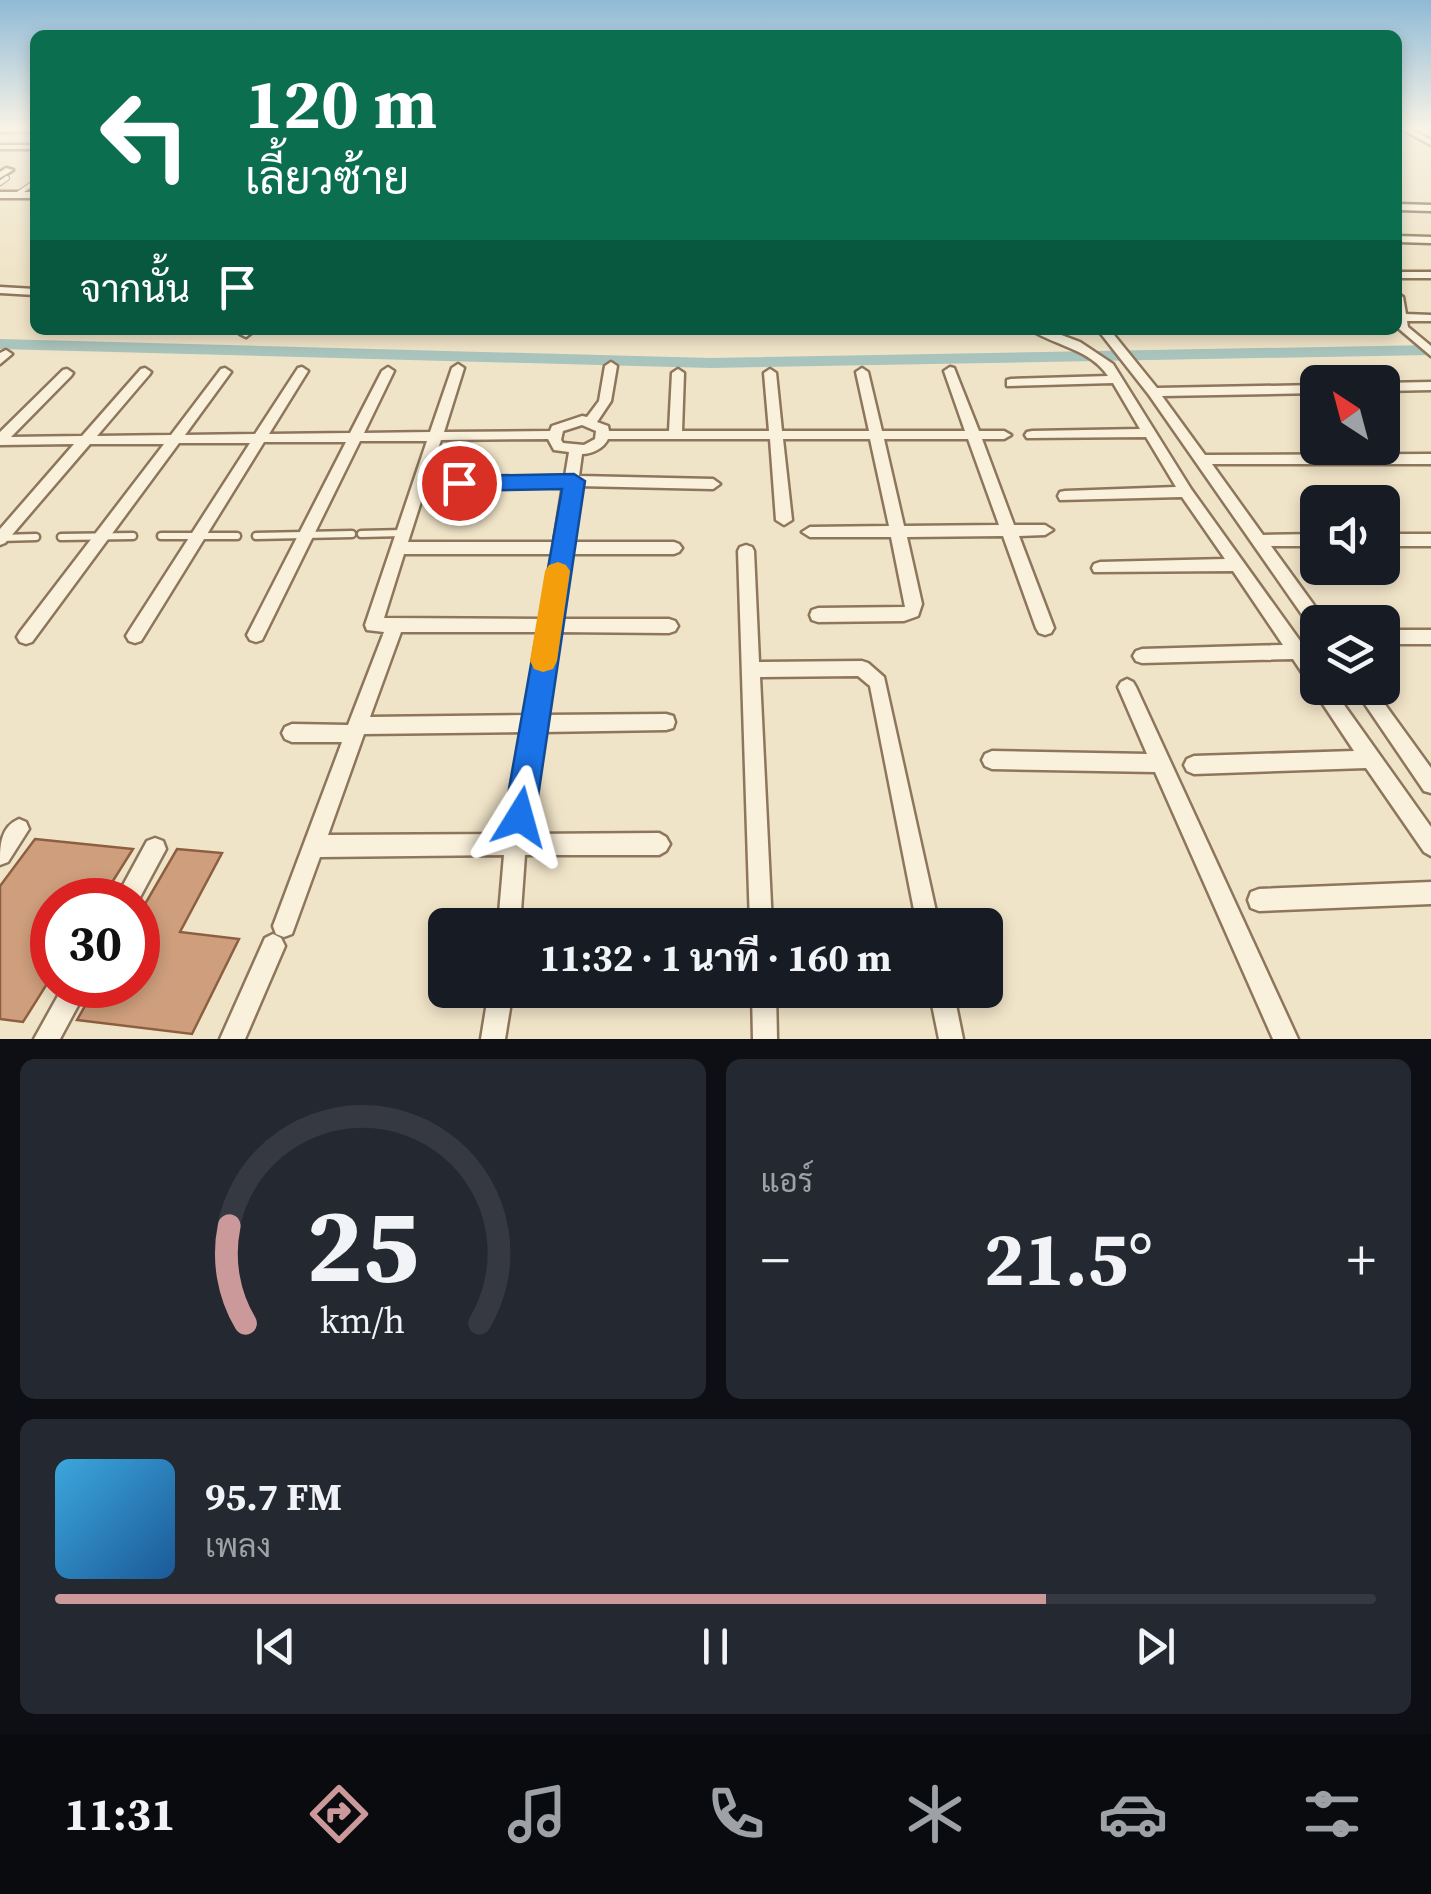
<!DOCTYPE html>
<html lang="th">
<meta charset="utf-8">
<style>
:root{--surface:#171b24;--page:#242831;--text:#f1f3f6;--muted:#9ea1a6;--line:#363941;--accent:#cc999b}
body{margin:0;font-family:"Source Serif 4",Sarabun,serif;background:var(--page);color:var(--text);height:100vh;display:flex;flex-direction:column;font-size:38px;white-space:nowrap}
*{box-sizing:border-box;margin:0}
p{font-size:32px;color:var(--muted)}
.icon{flex:none;width:55px;height:55px;fill:none;stroke:currentColor;stroke-width:2;stroke-linecap:round;stroke-linejoin:round}
.map{position:relative;height:1039px;overflow:hidden}
.sheet{display:flex;flex-direction:column;gap:20px;padding:20px;background:#0d0f14;flex:1}
.sheet>*{flex:none}
.top-card{position:absolute;left:30px;top:30px;width:1372px;height:305px;border-radius:15px;box-shadow:0 5px 15px #0003;background:#0b6e4f;color:#fff;overflow:hidden}
.needle{width:65px;rotate:324deg}
.fabs{position:absolute;left:1300px;top:365px;display:grid;gap:20px}
.fabs a{display:grid;place-items:center;width:100px;height:100px;border-radius:15px;background:var(--surface);box-shadow:0 5px 15px #0003;font-size:50px}
.speed{position:absolute;left:30px;top:878px;display:flex;gap:20px;font-size:50px;font-weight:700;text-align:center}
.speed>*{display:grid;place-content:center;width:130px;height:130px;border-radius:50%;background:var(--surface);box-shadow:0 5px 15px #0003;line-height:1}
.speed .limit{border:15px solid #d22;background:#fff;color:#111}
.pin{position:absolute;display:grid;place-items:center;width:85px;height:85px;color:#fff;margin:-42px;border:5px solid #fff;border-radius:50%;box-shadow:0 2px 10px #0007}
.me{position:absolute;width:110px;margin:-55px;rotate:8deg;stroke-linejoin:round;filter:drop-shadow(0 0 8px #0008)}
.turn{display:flex;align-items:center;gap:35px;height:210px;padding:0 50px;font-size:45px}
.turn .icon{width:130px;height:130px;stroke-width:2.5}
.turn b{display:block;font-size:70px;line-height:85px}
.then{display:flex;align-items:center;height:95px;padding:0 50px;background:#0003;gap:20px;font-size:38px}
.big{font-size:75px;font-weight:700;line-height:1.1}
.sheet .card{flex:1;display:flex;flex-direction:column;justify-content:center;gap:15px;min-width:0;padding:0 35px;border-radius:15px;background:var(--page)}
.sheet .dial{align-items:center;gap:0}
.dial svg{height:260px;overflow:visible;fill:none;stroke:var(--line);stroke-width:7;stroke-linecap:round;text-anchor:middle}
.dial text{fill:var(--text);stroke:none}
.song{display:flex;align-items:center;gap:30px}
.cover{width:120px;height:120px;border-radius:15px;background:linear-gradient(135deg,hsl(200 70% 55%),hsl(210 70% 35%))}
.played{height:10px;border-radius:5px;background:linear-gradient(90deg,var(--accent) 75%,var(--line) 75%)}
.keys{display:flex;justify-content:space-around;direction:ltr}
.heat{display:flex;justify-content:space-between;align-items:center;font-size:55px;direction:ltr}
.sheet .tiles{flex:1;display:grid;gap:20px;grid-template-columns:1fr 1fr}
.card:last-child{grid-column:span 2}
.trip{position:absolute;left:428px;top:908px;width:575px;height:100px;border-radius:15px;background:var(--surface);box-shadow:0 5px 15px #0003;font-weight:700;line-height:100px;text-align:center}
.tabs{display:flex;height:160px;justify-content:space-around;align-items:center;background:#090b0e;color:var(--muted)}
.tabs .icon{width:70px;height:70px}
.tabs .on{color:var(--accent)}
.tabs b{font-size:45px;color:var(--text)}
.map>svg:first-child{display:block}
</style>
<div class="map">
<svg width="1431" height="1039" viewBox="0 0 1431 1039">
<rect width="100%" height="100%" fill="#f0e4c8"/>
<g fill="none" stroke-linecap="round" stroke-linejoin="round">
<!-- canal -->
<path fill="#a9c4bc" fill-rule="evenodd" d="M0 339 711 358 1431 345V355L711 368 0 349Z"/>
</g>
<!-- building -->
<path fill="#cf9f7d" stroke="#8d5f41" stroke-width="2.5" d="M35 839 133 849 101 900H52V976L23 1022 0 1019V886Z
M177 849 222 853 180 932 239 939 192 1034 77 1020 97 985H138V916Z"/>
<g fill="none" stroke-linecap="round" stroke-linejoin="round">
<defs>
<path id="lane-far1" d="M0 183 7 178
M16 195 35 182"/>
<path id="lane" d="M361 534 403 533
M161 536H237
M256 536 352 534
M61 537 133 536
M0 538 36 537"/>
<path id="street" d="M35 127V131L0 132V128Z
M1398 127H1407L1431 140V145Z
M0 145H35V149H0Z
M6 168 13 170 0 178V172Z
M0 192H35V198H0Z
M1398 204 1431 205V211L1398 210Z
M1398 236 1431 237V243L1398 242Z
M1398 272H1431V278H1398Z
M0 287 35 289V295L0 293Z
M1398 294 1403 297 1406 314 1431 315V321H1407L1408 327 1431 346V356L1398 328Z
M243 330H255L246 337 240 334Z
M1031 330H1048L1080 342 1113 364 1191 489 1318 666V688H1332L1431 827V856L1424 852 1366 768 1194 774 1187 771 1184 765 1187 759 1194 756 1354 751 1293 659 1142 663 1136 661 1133 656 1136 651 1142 649 1283 645 1233 571 1094 572 1092 568 1094 564 1100 562 1225 559 1182 497 1060 500 1058 496 1060 492 1065 491 1176 487 1146 437 1027 438 1025 435 1027 432 1032 431 1140 429 1113 383 1007 386V380L1011 379 1108 376C1090 349 1056 346 1031 330Z
M1098 330H1110L1157 388 1318 385V393L1162 396 1205 455 1431 454V464H1212L1263 535 1318 534V546H1271L1324 619 1326 622H1318V631L1312 629 1149 395Z
M6 350 12 354 0 364V353Z
M611 362 617 366 611 401 597 422 608 426 609 431H669L672 373 678 369 684 373 682 431H769L764 373 770 369 776 373 782 431H869L856 372 862 368 868 372 882 431H965L944 371 950 367 954 368 979 431H1004L1011 435 1004 439H982L1014 525H1045L1053 530 1045 535 1019 536 1054 628 1051 633 1045 635 1039 633 1036 628 1003 536 907 537 922 604 918 616 904 621 818 622 812 620 810 615 812 610 818 608 905 607 891 537H810L802 532 810 527 889 526 870 439H783L792 520 784 525 776 520 770 439H608C604 448 592 454 582 454L579 476 713 479 720 484 713 489 578 486 570 542H674L679 544 682 548 679 552 674 554H568L559 619H669L675 621 678 626 675 631 669 633 557 632 545 715 666 714 673 716 675 722 673 728 666 730 542 732 528 834 659 833 666 837 670 844 666 851 659 855H525L520 925H498L504 855 320 857 292 934 284 937 276 934 273 926 342 742H292L285 739 282 733 285 727 292 724 348 725 384 632 367 630 365 625 427 441H360L262 640 256 642 250 640 247 635 346 442H264L141 641 135 643 129 641 126 636 129 631 250 443H179L32 642 26 644 20 642 17 637 20 632 164 444H90L5 543 0 545V529L74 444 0 445V432L63 370 67 369 73 373 71 376 11 437 82 436 141 369 145 368 151 372 149 375 97 436 171 435 221 369 225 368 231 372 185 435 255 434 298 368 302 367 308 371 269 434 350 433 382 371 388 367 394 371 364 433 430 432 452 368 458 364 464 368 444 432 550 431 552 426 582 416 587 417 599 401 605 366ZM582 425 596 431 595 439 584 445 563 443 561 440 563 431ZM548 439 554 450 569 452 565 476 428 479 441 440ZM884 439H968L999 525 904 526ZM563 486 554 542H408L425 489ZM404 554H552L542 619 384 618ZM401 632H540L526 715 370 717ZM523 732 507 834 328 835 364 734Z
M1431 382V390L1382 391V383Z
M1382 534H1431V546H1382Z
M746 545 752 547 754 551 759 662 862 661 868 663 884 677 939 925H917L870 686 858 676 760 677 772 925H750L738 551 740 547Z
M1382 630H1431V644H1382Z
M1127 679 1133 682 1136 687 1298 1039H1273L1155 772 992 769 985 766 982 760 985 754 992 751 1147 754 1118 687 1121 682Z
M1354 688H1373L1431 768V793L1424 791Z
M19 819 26 822 29 829 8 862 0 865C0 846 0 827 19 819Z
M155 838 163 841 166 849 138 901 115 900 147 841Z
M1431 882V904L1259 911 1251 908 1248 900 1251 892 1259 889Z
M273 934 281 938 285 946 245 1039H220L265 938Z
M64 985H89L60 1039H34Z
M489 990H513L505 1039H481Z
M752 990H776L777 1039H753Z
M929 990H953L963 1039H939Z"/>
</defs>
<!-- lane-far1 casing -->
<use href="#lane-far1" stroke="#8d765c" stroke-width="6"/>
<!-- lane casing -->
<use href="#lane" stroke="#8d765c" stroke-width="11"/>
<!-- street casing -->
<use href="#street" stroke="#8d765c" stroke-width="5"/>
<!-- lane-far1 -->
<use href="#lane-far1" stroke="#faf1dc" stroke-width="4"/>
<!-- lane -->
<use href="#lane" stroke="#faf1dc" stroke-width="6"/>
<!-- street -->
<use href="#street" fill="#faf1dc" fill-rule="evenodd"/>
</g>
<!-- sky -->
<linearGradient id="sky" x2="0" y2="1"><stop stop-color="#8fbad6"/><stop offset="0.47" stop-color="#f8f3e6"/><stop offset="1" stop-color="#f8f3e6" stop-opacity="0"/></linearGradient>
<rect width="1431" height="272" fill="url(#sky)"/>
<!-- route -->
<path fill="#1a73e8" stroke="#114b97" stroke-width="2.5" d="M574 474 585 481 535 817 531 828 520 832 509 828 504 817 562 489 459 491 448 483 459 476Z"/>
<!-- slow -->
<path fill="#f59e0b" d="M558 562 566 565 570 571 557 661 553 669 543 672 534 669 530 661 545 571 549 565Z"/>
</svg>
<div class="fabs">
<a><svg class="needle" viewBox="-14 -14 28 28"><path d="M0-13l5 13h-10z" fill="#e53935"/><path d="M0 13l5-13h-10z" fill="#9ea1a6"/></svg></a>
<a><svg class="icon" aria-label="sound" viewBox="0 0 24 24"><path d="M4 9h4l5-4v14l-5-4H4zM17 9q2 3 0 6"/></svg></a>
<a><svg class="icon" aria-label="layers" viewBox="0 0 24 24"><path d="M12 4l9 5-9 5-9-5zM3 14l9 5 9-5"/></svg></a>
</div>
<div class="speed"><div class="limit">30</div></div>
<div class="pin" style="left:459px;top:483px;background:#d93025"><svg class="icon" aria-label="arrive" viewBox="0 0 24 24"><path d="M6 21V4h12l-3 4 3 4H6"/></svg></div>
<svg class="me" style="left:520px;top:817px" viewBox="-20 -20 40 40"><path d="M0-17L14 15 0 8-14 15z" fill="#1a73e8" stroke="#fff" stroke-width="4"/></svg>
<div class="trip">11:32 · 1 นาที · 160 m</div>
<div class="top-card">
<div class="turn"><svg class="icon" aria-label="left" viewBox="0 0 24 24"><path d="M17 20v-9H6M10 6l-5 5 5 5"/></svg><div><b>120 m</b>เลี้ยวซ้าย</div></div>
<div class="then">จากนั้น<svg class="icon" aria-label="arrive" viewBox="0 0 24 24"><path d="M6 21V4h12l-3 4 3 4H6"/></svg></div>
</div>
</div>
<section class="sheet">
<div class="tiles">
<div class="card dial"><svg viewBox="0 0 100 80">
<path d="M14 69A42 42 0 1 1 86 69"/>
<path d="M14 69A42 42 0 0 1 9 39" stroke="#cc999b"/>
<text x="50" y="56" font-size="32" font-weight="700">25</text>
<text x="50" y="72" font-size="11">km/h</text>
</svg></div>
<div class="card"><p>แอร์</p>
<div class="heat"><a>−</a><b class="big">21.5°</b><a>+</a></div>
</div>
<div class="card">
<div class="song"><i class="cover"></i><div><b>95.7 FM</b><p>เพลง</p></div></div>
<div class="played"></div>
<div class="keys"><svg class="icon" aria-label="previous" viewBox="0 0 24 24"><path d="M18 5L8 12l10 7zM5 5v14"/></svg><svg class="icon" aria-label="pause" viewBox="0 0 24 24"><path d="M8 5v14M16 5v14"/></svg><svg class="icon" aria-label="next" viewBox="0 0 24 24"><path d="M6 5l10 7-10 7zM19 5v14"/></svg></div>
</div>
</div>
</section>
<nav class="tabs">
<b>11:31</b>
<svg class="icon on" aria-label="directions" viewBox="0 0 24 24"><path d="M12 3l9 9-9 9-9-9zM9 14v-3h6M13 9l2 2-2 2"/></svg>
<svg class="icon" aria-label="music" viewBox="0 0 24 24"><path d="M9 18V5l10-2v13"/><circle cx="6" cy="18" r="3"/><circle cx="16" cy="16" r="3"/></svg>
<svg class="icon" aria-label="phone" viewBox="0 0 24 24"><path d="M5 4h4l2 5-3 2q2 4 5 5l2-3 5 2v4C11 20 4 13 5 4z"/></svg>
<svg class="icon" aria-label="climate" viewBox="0 0 24 24"><path d="M12 3v18M4 7l16 10M4 17L20 7"/></svg>
<svg class="icon" aria-label="car" viewBox="0 0 24 24"><path d="M5 17H2v-5l4-1 3-4h7l3 4 3 1v5h-3M9 17h6M6 11h13"/><circle cx="7" cy="17" r="2"/><circle cx="17" cy="17" r="2"/></svg>
<svg class="icon" aria-label="filters" viewBox="0 0 24 24"><path d="M4 7h16M4 17h16"/><circle cx="9" cy="7" r="2"/><circle cx="15" cy="17" r="2"/></svg>
</nav>
